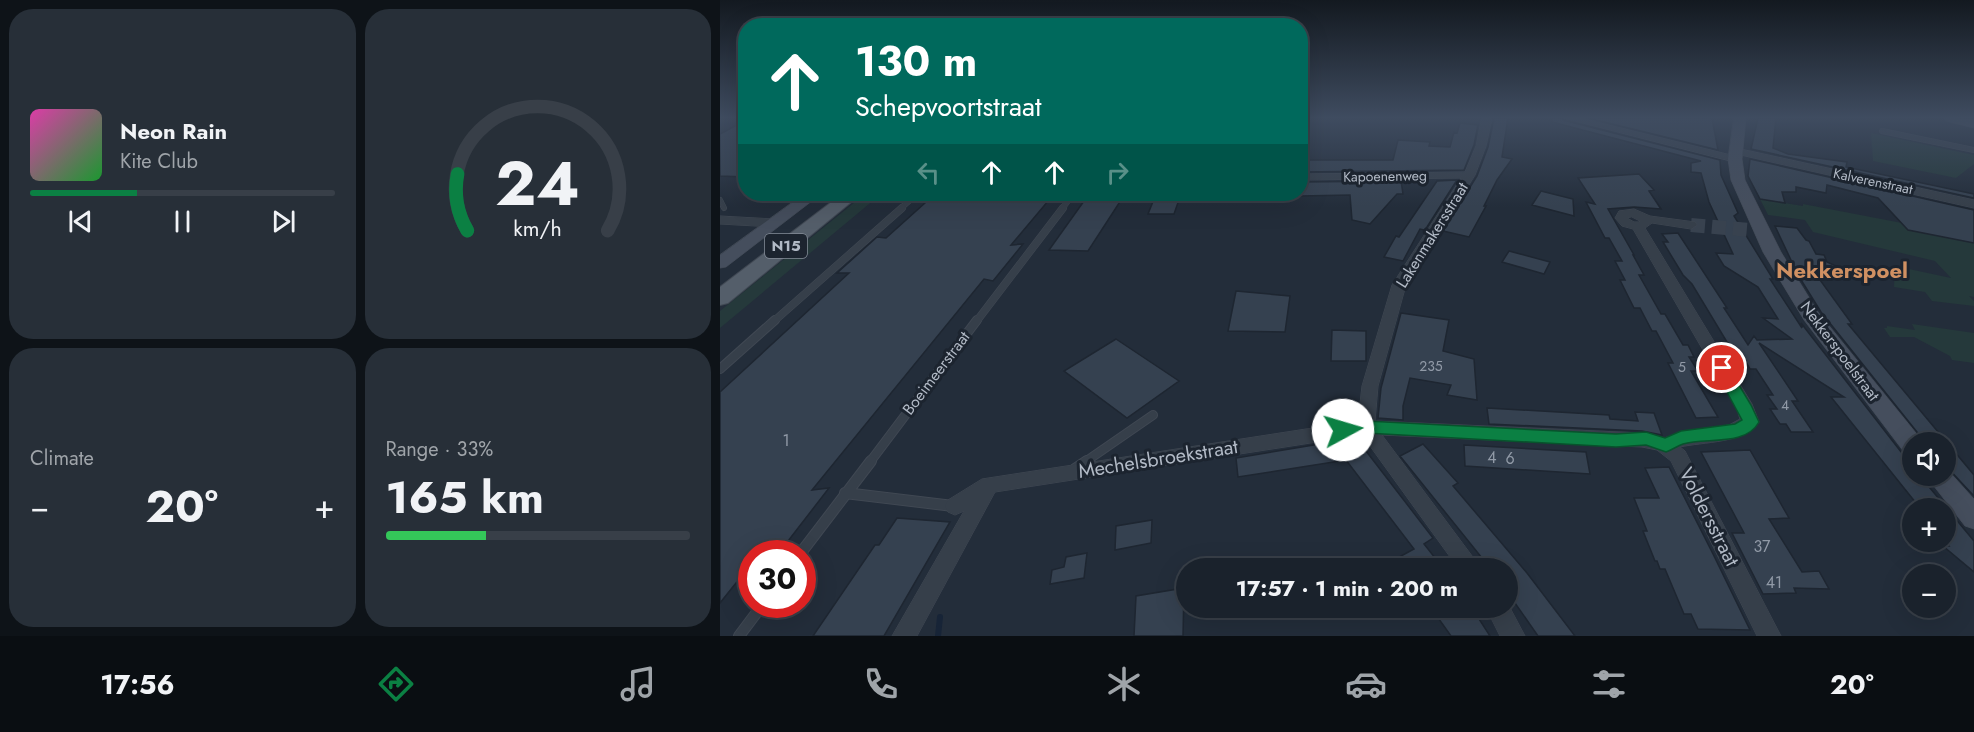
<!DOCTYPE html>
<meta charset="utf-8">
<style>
:root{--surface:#1a222c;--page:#272f38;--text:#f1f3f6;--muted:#9fa4a9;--line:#383f48;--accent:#0b8043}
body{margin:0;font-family:Jost,sans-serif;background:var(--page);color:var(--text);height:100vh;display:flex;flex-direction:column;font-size:22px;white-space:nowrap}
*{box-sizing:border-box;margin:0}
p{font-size:20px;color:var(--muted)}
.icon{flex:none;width:33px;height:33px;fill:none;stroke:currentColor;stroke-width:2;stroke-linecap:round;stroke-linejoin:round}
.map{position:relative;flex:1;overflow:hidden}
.drawer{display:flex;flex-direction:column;gap:9px;padding:9px;background:#0e1318;width:720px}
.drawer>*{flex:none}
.guide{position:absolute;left:18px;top:18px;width:570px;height:183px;border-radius:24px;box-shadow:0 6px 24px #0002,0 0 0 2px var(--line);background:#00695c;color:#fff;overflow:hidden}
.controls{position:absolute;left:1182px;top:432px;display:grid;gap:12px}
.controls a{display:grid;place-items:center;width:54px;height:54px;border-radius:50%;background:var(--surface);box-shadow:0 6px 24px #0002,0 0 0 2px var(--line);font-size:30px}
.speed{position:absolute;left:18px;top:540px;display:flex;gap:12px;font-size:30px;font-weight:700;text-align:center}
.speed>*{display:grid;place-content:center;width:78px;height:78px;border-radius:50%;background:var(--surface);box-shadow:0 6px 24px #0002,0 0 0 2px var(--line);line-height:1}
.speed .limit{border:9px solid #d22;background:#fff;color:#111}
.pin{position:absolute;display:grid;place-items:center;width:51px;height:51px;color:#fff;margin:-26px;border:3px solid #fff;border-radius:50%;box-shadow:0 2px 6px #0007}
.me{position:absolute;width:66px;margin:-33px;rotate:84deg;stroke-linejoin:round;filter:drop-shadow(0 0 4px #0008)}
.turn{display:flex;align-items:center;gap:21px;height:126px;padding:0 18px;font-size:27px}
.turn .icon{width:78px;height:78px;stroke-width:2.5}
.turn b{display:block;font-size:42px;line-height:51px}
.lanes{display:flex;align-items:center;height:57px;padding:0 18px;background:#0003;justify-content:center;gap:30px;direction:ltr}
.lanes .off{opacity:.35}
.big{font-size:45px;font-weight:700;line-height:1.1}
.drawer .widget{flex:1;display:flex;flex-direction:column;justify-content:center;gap:9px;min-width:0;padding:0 21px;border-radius:24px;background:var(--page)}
.drawer .dial{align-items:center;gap:0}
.dial svg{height:156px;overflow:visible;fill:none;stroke:var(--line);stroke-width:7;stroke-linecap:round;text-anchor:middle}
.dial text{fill:var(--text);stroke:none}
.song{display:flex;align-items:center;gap:18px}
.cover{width:72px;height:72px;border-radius:9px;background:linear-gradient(135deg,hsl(320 70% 55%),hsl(130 70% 35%))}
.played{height:6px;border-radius:3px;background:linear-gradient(90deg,var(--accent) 35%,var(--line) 35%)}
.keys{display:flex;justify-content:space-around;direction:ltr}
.heat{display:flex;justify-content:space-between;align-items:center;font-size:33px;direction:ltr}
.charge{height:9px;border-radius:4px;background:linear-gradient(90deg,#34c759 33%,var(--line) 0)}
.drawer .tiles{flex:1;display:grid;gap:9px;grid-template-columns:repeat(2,1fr)}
.trip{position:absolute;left:456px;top:558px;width:342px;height:60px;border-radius:30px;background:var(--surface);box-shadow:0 6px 24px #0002,0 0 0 2px var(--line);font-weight:700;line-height:60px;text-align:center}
.menu{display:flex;height:96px;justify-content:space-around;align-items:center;background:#0a0e12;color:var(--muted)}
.menu .icon{width:42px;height:42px}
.menu .selected{color:var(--accent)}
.menu b{font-size:27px;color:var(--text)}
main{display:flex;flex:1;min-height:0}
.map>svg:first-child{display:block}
</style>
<main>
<section class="drawer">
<div class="tiles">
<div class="widget">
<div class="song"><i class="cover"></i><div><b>Neon Rain</b><p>Kite Club</p></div></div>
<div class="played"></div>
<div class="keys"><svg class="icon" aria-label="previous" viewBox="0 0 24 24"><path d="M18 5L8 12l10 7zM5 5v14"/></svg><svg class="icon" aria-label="pause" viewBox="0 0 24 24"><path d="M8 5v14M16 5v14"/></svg><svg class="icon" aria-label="next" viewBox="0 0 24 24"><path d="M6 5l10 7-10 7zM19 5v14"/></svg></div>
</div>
<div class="widget dial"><svg viewBox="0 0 100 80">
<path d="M14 69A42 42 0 1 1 86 69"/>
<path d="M14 69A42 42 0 0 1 9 40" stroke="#0b8043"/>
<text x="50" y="56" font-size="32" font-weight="700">24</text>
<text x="50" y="72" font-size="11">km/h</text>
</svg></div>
<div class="widget"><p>Climate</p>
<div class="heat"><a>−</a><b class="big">20°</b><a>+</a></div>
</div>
<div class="widget"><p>Range · 33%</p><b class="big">165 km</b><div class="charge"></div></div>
</div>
</section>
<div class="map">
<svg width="1254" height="636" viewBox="0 0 1254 636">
<rect width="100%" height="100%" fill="#232d3a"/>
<!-- green -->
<path fill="#25393b" d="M1151 133 1254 155V164L1236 178 1153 161Z
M145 194H161L0 328V311Z
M1040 199 1083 206V204L1182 223 1188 230 1254 243V297L1249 296 1254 301V306L1212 301 1205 292 1174 287 1175 266 1231 278 1215 261 1093 232 1085 220 1048 215Z
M1192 324 1254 333V363L1232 360 1230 356 1194 337H1170L1164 328H1167V326L1195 330Z"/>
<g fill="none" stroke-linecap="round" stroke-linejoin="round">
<!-- stream -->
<path stroke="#172437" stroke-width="6" d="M218 636 220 617"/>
</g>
<!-- building -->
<path fill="#354150" stroke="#1e2631" stroke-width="1.5" d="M774 118H788L782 157 792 159 777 180 764 206H766L749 237 723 231 757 176 768 147Z
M832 118H842L843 120 1000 160 1001 175 1018 213 1014 216 1053 279H1050L1082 328 1081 323 1192 466V476H1200L1254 541V572L1223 546H1229L1226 542V508H1200L1111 397H1124L1039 343 1078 401H1072L1093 432H1071L1066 424H1060L1050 409H1057L1047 395H1053L1036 369H1030L1023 357H1016L972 284 963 275 943 242H948L942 234 958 233 1007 308H1004L1028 345 1034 336 1037 340 1072 339 1043 318 1058 319 1038 287 1004 266 996 253 1013 254 989 202 981 173 971 172V163L981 161 832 122Z
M868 118H992L998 150Z
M1038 118H1056L1053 148 1068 154 1127 162 1126 167 1254 194V198L1031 149Z
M26 120V177L0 176V134Z
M740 123 758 125 754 145 744 170 580 172V160H673L678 140 710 142 709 146 730 147 734 132 737 133Z
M1030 159 1254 210V243L1188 230 1158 198 1107 185 1106 193 1076 187V192H1062L1065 203 1040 199 1028 176Z
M919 174 934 190 929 191 941 209 914 207 888 209 914 255H913L924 275H919L941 314H945L963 345H968L974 357H969L978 371H971L998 417 976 418 948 363H953L936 331H932L920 308H914L900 280H905L895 261H902L889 238H885L866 202 875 204 858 178Z
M737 180 707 227 704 230 700 229 683 261 664 257 676 236 679 237 717 181Z
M681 181 683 194H677L650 224 632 220 630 195 580 196V182Z
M821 191 853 199 854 216 812 205Z
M215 194H334L291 245 303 244 273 281 264 279 92 490 109 488 58 554H32V563L0 603V392L129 273H117L157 237 166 238Z
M369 194H405L368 251 329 250Z
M436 194H461L454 214H428Z
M1055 226 1077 228 1086 240 1089 241 1096 254 1104 255 1107 262 1131 273 1130 277 1092 269 1132 324H1128L1254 475V496L1226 466V442H1205L1101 312 1078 275Z
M789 251 830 262 824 274 782 262Z
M516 291 570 296 565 332 508 331Z
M681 313 729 320 723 351 754 359 757 400 727 395 731 385 690 378 683 406V420L658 418 661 388Z
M612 330 646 331V361H611Z
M396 339 459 381 407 418 344 371Z
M767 408 889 415 890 419 918 421 915 412 934 413 942 435 922 431 769 424Z
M636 438 713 538 704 544 723 568H659L694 549 626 460 518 477 516 458Z
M703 444 738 483 733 486 807 573 855 636H818L788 593V568H770L680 456Z
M744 445 866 452 870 474 745 466Z
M1030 450 1069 518 1049 519 1082 572 1099 571 1109 589 1074 588 1076 593 1043 594 1012 533H1024L981 452Z
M949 467 993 554 1030 630 978 629 971 614H964L945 569H940L937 561H935L923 531H927L914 498H939L925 468Z
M177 518 230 522 164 636H93L155 545H159Z
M432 520 431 543 395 550 396 526Z
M367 553 364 578 330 584 332 570 344 567 346 557Z
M464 588 463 636H414L416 596Z
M711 608H752L770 636H731Z"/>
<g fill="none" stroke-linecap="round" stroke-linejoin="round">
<!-- street-tunnel -->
<path stroke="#38424f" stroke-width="14" stroke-dasharray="14 7" stroke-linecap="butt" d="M971 225 1030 230"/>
<defs>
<path id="lane-far3" d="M1162 131 1254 150
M0 200 4 208
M180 209 197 194
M342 209 353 194"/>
<path id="lane-far2" d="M53 322 182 208
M256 322 343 208"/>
<path id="lane-far1" d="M0 369 55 320
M150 462 257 320
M365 462 433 415"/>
<path id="lane" d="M355 469 367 461
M125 493 233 506
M80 554 151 461
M19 636 43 604"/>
<path id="street" d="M762 118H772L766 146 755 175 686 285 658 386 655 421 922 433 944 438 967 431 1009 425 1020 419 1017 409 913 229 902 226 895 218 899 211 914 209 930 216 975 222 977 225 971 229 932 223 925 228 1032 404 1039 422C1028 443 981 442 960 447L965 451 1061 636H1037L951 461 937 450 922 447 662 435 761 568H738L642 435 275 492 197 636H172L244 511 235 515 228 512 225 506 228 500 262 479 638 421 642 386 672 285 741 178 580 180V174L745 172 756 146ZM912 217 920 221V222H914L907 218Z
M844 118H860L1019 157 1020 159 1015 162Z
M1016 148 1254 200V208L1012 153 1011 151Z
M0 216 54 219 60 223 54 227 0 224Z
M788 604 805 636H780L766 608H788Z"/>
<path id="secondary" d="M1014 118H1026L1022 159 1025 180 1061 252 1098 312 1200 438 1203 442H1192V454L1184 452 1084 320 1043 252 1011 180 1008 159Z
M1224 118 1254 120V128L1226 121Z
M84 194H101L6 267 0 268V255Z
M1226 468 1254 499V529L1245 526 1206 476H1226Z"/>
<path id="primary" d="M122 194H141L8 303 0 305V287Z"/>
</defs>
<!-- lane-far3 casing -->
<use href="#lane-far3" stroke="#404853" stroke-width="6"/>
<!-- lane-far2 casing -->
<use href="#lane-far2" stroke="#404853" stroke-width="8"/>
<!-- lane-far1 casing -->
<use href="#lane-far1" stroke="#404853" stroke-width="10"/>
<!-- lane casing -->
<use href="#lane" stroke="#404853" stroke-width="12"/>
<!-- street casing -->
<use href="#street" stroke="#404853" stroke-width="1"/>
<!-- secondary casing -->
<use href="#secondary" stroke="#404853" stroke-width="1"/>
<!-- primary casing -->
<use href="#primary" stroke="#404853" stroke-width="2"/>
<!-- lane-far3 -->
<use href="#lane-far3" stroke="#363f4a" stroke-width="5"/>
<!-- lane-far2 -->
<use href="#lane-far2" stroke="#363f4a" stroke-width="7"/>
<!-- lane-far1 -->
<use href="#lane-far1" stroke="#363f4a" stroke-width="8"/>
<!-- lane -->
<use href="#lane" stroke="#363f4a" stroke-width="10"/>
<!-- street -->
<use href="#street" fill="#363f4a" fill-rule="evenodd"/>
<!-- secondary -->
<use href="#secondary" fill="#454e5d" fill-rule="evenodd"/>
<!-- primary -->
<use href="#primary" fill="#545e6a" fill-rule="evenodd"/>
</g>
<!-- sky -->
<linearGradient id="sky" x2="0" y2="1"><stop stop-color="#131920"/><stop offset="0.57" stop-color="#3f4c60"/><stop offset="1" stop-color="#3f4c60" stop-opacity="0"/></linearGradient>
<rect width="1254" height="207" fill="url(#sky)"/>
<!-- route -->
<path fill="#0b8043" stroke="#07532c" stroke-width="1.5" d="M1002 363 1007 365 1031 405 1039 422C1025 447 986 437 963 444 957 446 952 450 946 452L926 445 896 447 646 433 623 437 617 435 615 430 617 426 646 421 896 434 926 432 945 438 961 431 1015 424 1022 420 994 368Z"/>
<g text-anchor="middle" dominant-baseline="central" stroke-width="6" stroke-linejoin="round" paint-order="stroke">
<!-- far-street labels -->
<g font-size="14" fill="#b2bac6" stroke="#1c242f">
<text transform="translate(665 176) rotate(-1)">Kapoenenweg</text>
<text transform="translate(1153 181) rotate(12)">Kalverenstraat</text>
</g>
<!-- number labels -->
<g font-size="14" fill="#919aa7">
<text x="711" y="366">235</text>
<text x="962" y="367">5</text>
<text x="1065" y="405">4</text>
</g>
<!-- shield labels -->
<rect fill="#1c242f" stroke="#858d99" stroke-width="1.5" x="45" y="234" width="42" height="24" rx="4.5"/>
<g font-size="15" font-weight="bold" fill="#b2bac6">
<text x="66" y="246">N15</text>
</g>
<!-- street labels -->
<g font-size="16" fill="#b2bac6" stroke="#1c242f">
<text transform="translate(712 235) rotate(-58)">Lakenmakersstraat</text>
<text transform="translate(1120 351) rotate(53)">Nekkerspoelstraat</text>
<text transform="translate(216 373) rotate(-53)">Boeimeerstraat</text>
</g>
<!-- near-number labels -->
<g font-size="16" fill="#919aa7">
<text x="66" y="440">1</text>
<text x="772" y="457">4</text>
<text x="790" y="458">6</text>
<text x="1042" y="546">37</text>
<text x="1054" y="582">41</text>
</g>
<!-- near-street labels -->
<g font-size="20" fill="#b2bac6" stroke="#1c242f">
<text transform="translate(438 459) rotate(-9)">Mechelsbroekstraat</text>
<text transform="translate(989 517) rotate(63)">Voldersstraat</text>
</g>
<!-- district labels -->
<g font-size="22" font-weight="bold" fill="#d09062" stroke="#1c242f">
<text x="1122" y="270">Nekkerspoel</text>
</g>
</g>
</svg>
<div class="controls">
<a><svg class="icon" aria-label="sound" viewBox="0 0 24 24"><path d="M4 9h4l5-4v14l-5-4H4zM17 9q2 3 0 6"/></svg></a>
<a>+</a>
<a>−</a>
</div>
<div class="speed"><div class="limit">30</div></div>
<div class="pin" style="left:1002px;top:368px;background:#d93025"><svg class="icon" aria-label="arrive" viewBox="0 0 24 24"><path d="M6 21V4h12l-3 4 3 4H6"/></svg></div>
<svg class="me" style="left:623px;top:430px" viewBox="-20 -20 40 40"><circle r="19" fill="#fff"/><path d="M0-13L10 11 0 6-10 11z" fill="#0b8043"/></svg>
<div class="trip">17:57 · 1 min · 200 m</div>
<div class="guide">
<div class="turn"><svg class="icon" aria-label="ahead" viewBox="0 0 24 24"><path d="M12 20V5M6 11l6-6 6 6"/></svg><div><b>130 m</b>Schepvoortstraat</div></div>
<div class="lanes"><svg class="icon off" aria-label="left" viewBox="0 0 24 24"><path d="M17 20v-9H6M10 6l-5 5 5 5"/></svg><svg class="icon" aria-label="ahead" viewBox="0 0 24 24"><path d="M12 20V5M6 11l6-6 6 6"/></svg><svg class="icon" aria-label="ahead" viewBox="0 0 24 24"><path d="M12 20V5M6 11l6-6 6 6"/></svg><svg class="icon off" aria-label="right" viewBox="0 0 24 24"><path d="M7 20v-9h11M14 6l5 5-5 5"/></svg></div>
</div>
</div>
</main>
<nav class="menu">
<b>17:56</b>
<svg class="icon selected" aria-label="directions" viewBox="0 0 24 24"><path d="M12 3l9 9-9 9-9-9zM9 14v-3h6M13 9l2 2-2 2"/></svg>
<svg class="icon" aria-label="music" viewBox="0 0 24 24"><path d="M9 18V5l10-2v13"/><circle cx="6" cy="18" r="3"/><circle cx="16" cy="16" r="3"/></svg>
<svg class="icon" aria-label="phone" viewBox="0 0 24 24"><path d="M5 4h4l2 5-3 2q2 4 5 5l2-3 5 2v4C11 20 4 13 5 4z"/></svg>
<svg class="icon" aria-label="climate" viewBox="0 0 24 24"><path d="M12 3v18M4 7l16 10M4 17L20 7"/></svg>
<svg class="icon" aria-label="car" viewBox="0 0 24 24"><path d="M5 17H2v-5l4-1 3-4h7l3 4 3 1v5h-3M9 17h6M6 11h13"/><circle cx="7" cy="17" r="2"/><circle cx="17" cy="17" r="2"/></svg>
<svg class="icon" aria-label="filters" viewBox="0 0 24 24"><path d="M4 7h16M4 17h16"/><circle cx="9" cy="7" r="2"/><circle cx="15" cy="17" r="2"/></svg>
<b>20°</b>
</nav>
